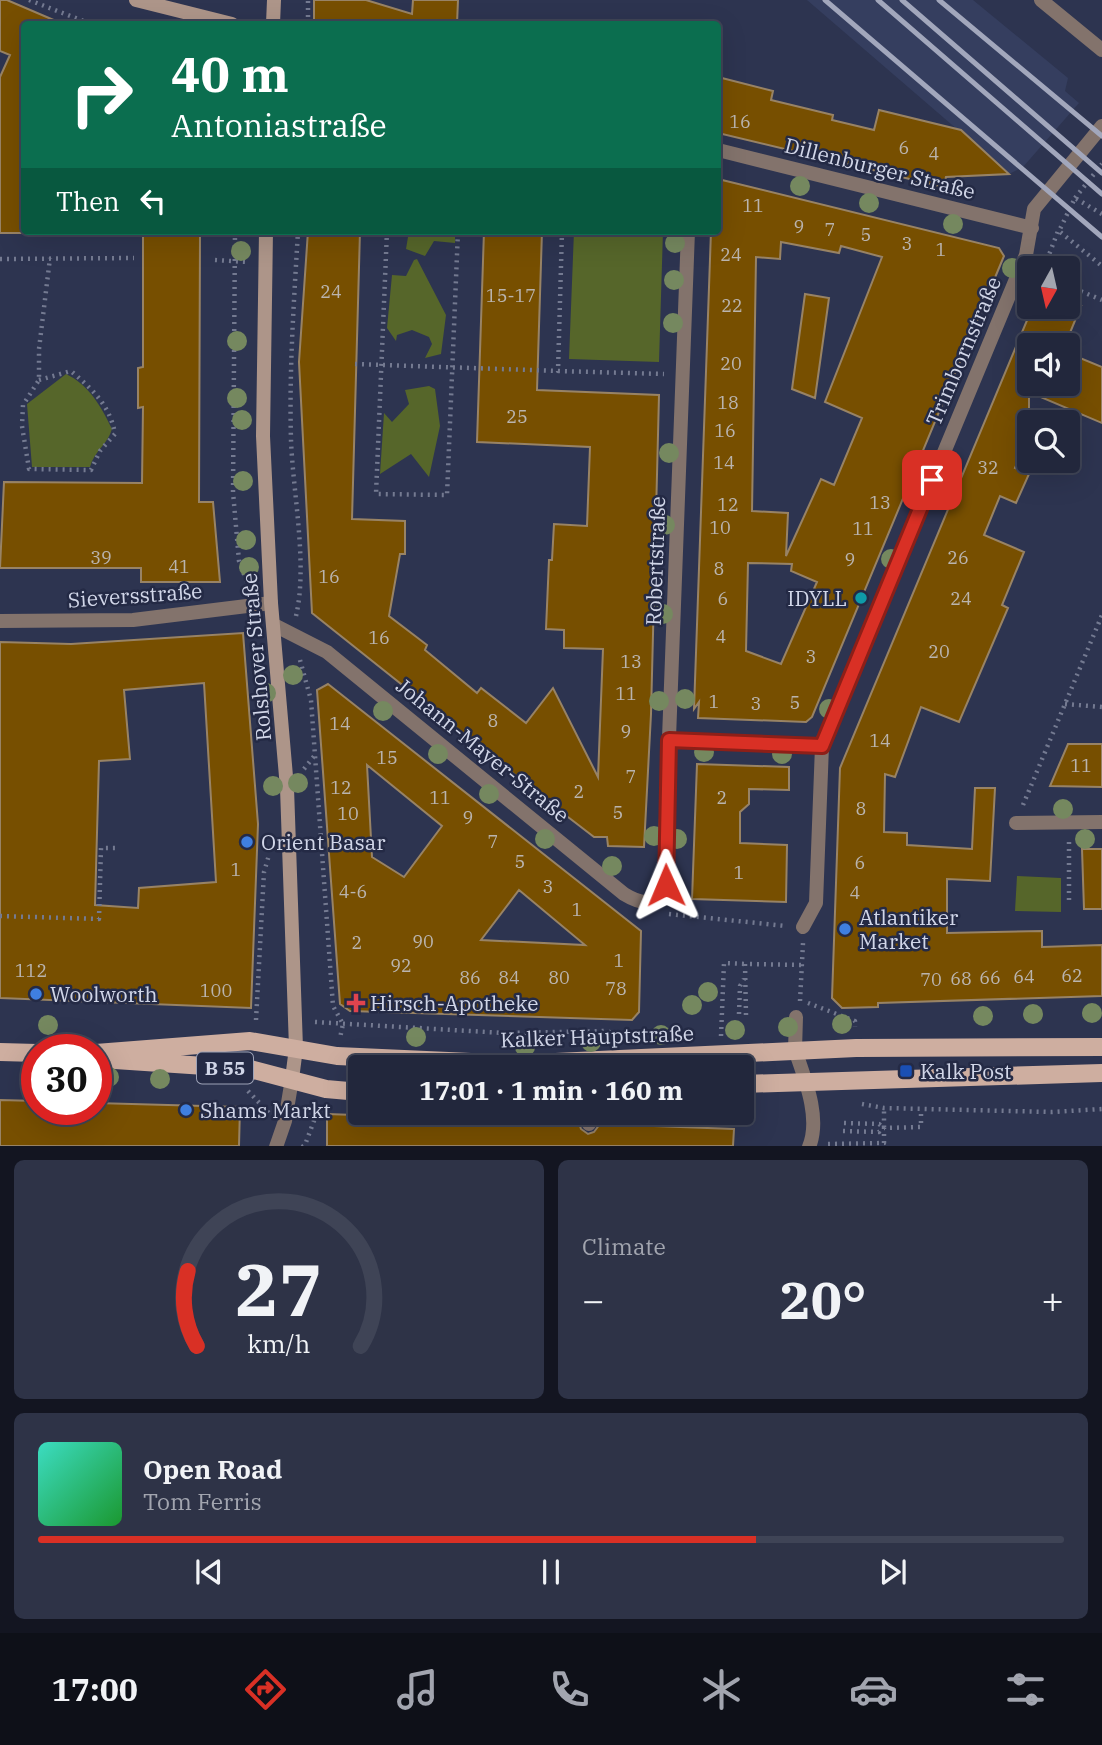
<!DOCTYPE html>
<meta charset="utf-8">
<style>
:root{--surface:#22273c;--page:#2e3347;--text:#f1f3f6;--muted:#a2a5af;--line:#3f4456;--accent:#d93025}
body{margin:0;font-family:"IBM Plex Serif",serif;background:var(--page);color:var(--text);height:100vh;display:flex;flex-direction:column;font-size:26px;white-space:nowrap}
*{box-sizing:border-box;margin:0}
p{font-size:23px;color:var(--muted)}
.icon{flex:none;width:38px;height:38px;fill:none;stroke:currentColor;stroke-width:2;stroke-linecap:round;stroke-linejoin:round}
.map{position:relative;height:1146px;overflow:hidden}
.side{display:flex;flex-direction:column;gap:14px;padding:14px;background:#131521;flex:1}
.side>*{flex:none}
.banner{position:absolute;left:21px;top:21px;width:700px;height:214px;border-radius:7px;box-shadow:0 7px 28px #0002,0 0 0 2px var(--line);background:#0b6e4f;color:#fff;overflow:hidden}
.needle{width:46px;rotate:188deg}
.fabs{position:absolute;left:1017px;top:256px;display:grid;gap:14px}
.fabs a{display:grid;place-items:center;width:63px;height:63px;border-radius:7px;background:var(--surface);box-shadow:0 7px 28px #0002,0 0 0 2px var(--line);font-size:35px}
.speed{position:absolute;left:21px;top:1034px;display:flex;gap:14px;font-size:35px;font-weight:700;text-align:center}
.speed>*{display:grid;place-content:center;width:91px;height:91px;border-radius:50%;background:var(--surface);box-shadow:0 7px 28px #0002,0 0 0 2px var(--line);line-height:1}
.speed .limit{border:10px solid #d22;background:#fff;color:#111}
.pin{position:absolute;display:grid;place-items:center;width:60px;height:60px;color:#fff;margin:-30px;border-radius:14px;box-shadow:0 4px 10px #0006}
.me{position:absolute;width:77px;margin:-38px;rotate:359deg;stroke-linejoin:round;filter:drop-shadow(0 0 5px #0008)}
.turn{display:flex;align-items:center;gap:24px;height:147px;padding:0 35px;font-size:32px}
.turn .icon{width:91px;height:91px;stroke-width:2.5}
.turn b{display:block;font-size:49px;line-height:60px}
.then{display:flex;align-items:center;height:66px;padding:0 35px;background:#0003;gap:14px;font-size:26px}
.big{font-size:52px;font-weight:700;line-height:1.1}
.side .card{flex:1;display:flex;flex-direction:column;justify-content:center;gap:10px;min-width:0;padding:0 24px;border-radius:10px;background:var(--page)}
.side .dial{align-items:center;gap:0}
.dial svg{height:182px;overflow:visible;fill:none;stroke:var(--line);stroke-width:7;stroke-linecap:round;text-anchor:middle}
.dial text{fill:var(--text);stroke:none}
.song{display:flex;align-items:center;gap:21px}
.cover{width:84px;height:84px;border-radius:10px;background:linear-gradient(135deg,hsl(170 70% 55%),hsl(130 70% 35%))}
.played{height:7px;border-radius:4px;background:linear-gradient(90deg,var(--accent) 70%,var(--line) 70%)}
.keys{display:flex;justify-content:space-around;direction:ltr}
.heat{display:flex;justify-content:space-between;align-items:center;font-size:38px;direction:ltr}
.side .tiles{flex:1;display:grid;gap:14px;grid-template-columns:1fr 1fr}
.card:last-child{grid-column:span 2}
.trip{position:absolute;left:348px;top:1055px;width:406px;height:70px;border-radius:7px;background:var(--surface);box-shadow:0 7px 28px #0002,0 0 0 2px var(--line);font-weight:700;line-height:70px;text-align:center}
.tabs{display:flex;height:112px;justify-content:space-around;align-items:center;background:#0e1018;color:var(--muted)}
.tabs .icon{width:49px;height:49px}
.tabs .selected{color:var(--accent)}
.tabs b{font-size:32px;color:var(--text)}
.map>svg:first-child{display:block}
</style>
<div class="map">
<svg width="1102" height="1147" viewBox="0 0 1102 1147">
<rect width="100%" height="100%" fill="#2d3450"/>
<!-- built -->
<path fill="#353e5f" d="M807 0H973L1068 78 1065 91 1079 103 1023 167 1009 174Z"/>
<!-- green -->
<path fill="#56662a" d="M409 231H455V243L434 241 425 256 406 249Z
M574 231H663L659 362 569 359Z
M417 259 446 315 441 354 425 358 432 344 429 337 412 330 397 335 396 341 387 328 392 275 406 276 414 260Z
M66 374C89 385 101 406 112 429 108 444 94 451 90 467H32L27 404Z
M429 386 435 389 440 426 429 477 411 454 380 474 384 413 392 422 409 404 405 390Z
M1017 876 1061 878V912L1015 911Z"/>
<!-- building -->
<path fill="#774f00" stroke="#988365" stroke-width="2" fill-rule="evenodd" d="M0 0H7L63 24H24V233H0V77L10 55 0 51Z
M314 0H366L412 14 413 0H458L457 24H314Z
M718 77 773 91 771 100 833 115 832 120 874 130 879 110 961 130 1009 174 946 177 943 187 718 133Z
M718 179 999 248 1004 256 812 717 806 722 698 718 699 702 694 709 711 231H718ZM781 242 839 253 841 246 882 257 825 402 862 418 834 485 821 479 786 556 788 513 752 511 756 257 780 259ZM748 563 792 564 791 571 817 582 781 664 746 651Z
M143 231H200L199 502H213L220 582H141V568H0L4 482 142 483 143 407 138 408V368L143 367Z
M308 231H360L352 519 405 521V554H400L389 616 427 645 425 650 477 693 481 688 526 723 553 688 598 777 603 649 564 648V630L546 629 549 560H552L554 524 587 526 590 447 477 442 484 231H542L537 390 659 395 651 714 644 847 608 846 607 837H594L568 817 312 613 299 362Z
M805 294 829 298 815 398 792 389Z
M1033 306H1081L1065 345H1029V383H1068V353L1102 367V423L1029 392V435L1015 468 1029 474 1016 503 1000 496 984 535 1024 552 1002 605 1008 608 959 722 921 707 895 777 885 774 884 832 907 833V845L972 849 975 788H995L990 881 947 879V933L1042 931V947L1102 945V996L878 1003V1007L842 1008 832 998 840 768Z
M243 633 258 824 251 1008 0 998V642L71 644ZM204 683 216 882 139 888 138 908 95 905 99 761 130 759 124 690Z
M328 684 641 931 639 1012 632 1020 350 1011 340 1004 317 690ZM367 765 442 826 404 877 372 857ZM519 890 585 945 481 940Z
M1068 744H1102V787L1050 786Z
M697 764 789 767V790L749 789V804L740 812V843L787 845 786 902 692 899Z
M1082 849H1102V909H1084Z
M0 1100 37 1101V1110H96V1103L240 1107 239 1146H0Z
M327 1114 579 1123 581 1129 588 1134 594 1132 600 1124 734 1129 733 1146H327Z"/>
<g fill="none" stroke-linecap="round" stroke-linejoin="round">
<!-- path -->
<path stroke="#747a91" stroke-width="4.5" stroke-dasharray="2 5" stroke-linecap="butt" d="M29 0 91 24
M308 24V0
M1075 198 1102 164
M1102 214 1075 198 1059 231 1102 266
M235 231 233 492 239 561 248 585
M387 231 376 494 447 495 458 231
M562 231 558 371 664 374
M0 259 134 258
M215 260 247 262
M1047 260 1058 231
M1068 286 1102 300
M355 364 558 371
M39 380 71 371C92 389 110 405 115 434L100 451 91 470 29 469 22 426 23 405 39 380V349L50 258
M296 616C308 565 293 494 291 440 289 370 294 301 298 231
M300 660 311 700 333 1006 343 1024 340 1038
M1065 704 1102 707
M304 769 315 755
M1023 805 1102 615
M1069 842V904
M669 914 786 926
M0 916 99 919 101 848H116
M800 1001 803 943
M808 1003 855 1021V1027
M739 1014 740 986 744 979
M746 1015 745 964 802 965
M256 1020 264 872 269 855
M315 1022 504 1033 607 1031 623 1037
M721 1036 724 963 745 964
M248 1091 269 1113
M862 1104 884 1108 1052 1112 1102 1109
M381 1113 497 1116 530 1113
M844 1123 879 1124 884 1128V1108
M843 1131 879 1132 881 1128
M828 1144 884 1143V1128L921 1127V1113
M302 1147 305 1145 319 1107"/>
<!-- lane -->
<path stroke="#83736c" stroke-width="14" d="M795 1050 796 1017
M589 1124V1113"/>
<!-- street -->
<path stroke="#83736c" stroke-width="14" d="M1041 0 1102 50
M718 150 1032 228
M0 621 133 620 271 603
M274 625 327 652 624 894C668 921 667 873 665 845L688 231
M669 740 822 746
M1016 823 1102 822
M803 927 816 903 822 746 1026 255 1034 209 1102 126
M795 1050C805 1079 821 1118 809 1147
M276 1147 285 1121 292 1079"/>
<!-- secondary -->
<path stroke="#ad9589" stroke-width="14" d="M136 0 232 24
M273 24 274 0
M266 231 263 436 271 603 287 788 296 1048 292 1079"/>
<!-- primary -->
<path stroke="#ceaea0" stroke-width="18" d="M0 1052 37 1053
M96 1053 250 1041 337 1056 513 1064 856 1048 1102 1047
M115 1060 250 1069 326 1089 360 1092
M742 1084 1102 1073"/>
<!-- rail -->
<path stroke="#a2a7bc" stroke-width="5" d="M825 0 1102 237
M878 0 1102 194
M902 0 1102 173
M939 0 1102 136"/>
</g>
<!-- trees -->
<g fill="#75885f">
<circle cx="800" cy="186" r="10"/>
<circle cx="869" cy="203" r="10"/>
<circle cx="953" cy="224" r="10"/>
<circle cx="675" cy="243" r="10"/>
<circle cx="241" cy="251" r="10"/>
<circle cx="1012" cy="268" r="10"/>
<circle cx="674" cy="280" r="10"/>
<circle cx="673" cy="323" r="10"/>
<circle cx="237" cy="341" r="10"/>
<circle cx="237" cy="398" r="10"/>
<circle cx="242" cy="420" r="10"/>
<circle cx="669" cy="453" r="10"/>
<circle cx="243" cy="481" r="10"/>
<circle cx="665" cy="525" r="10"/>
<circle cx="246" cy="540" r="10"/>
<circle cx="891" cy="559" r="10"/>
<circle cx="249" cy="567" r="10"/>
<circle cx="663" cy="614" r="10"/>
<circle cx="293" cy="675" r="10"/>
<circle cx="266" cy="693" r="10"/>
<circle cx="685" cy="699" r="10"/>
<circle cx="659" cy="701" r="10"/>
<circle cx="829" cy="709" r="10"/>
<circle cx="383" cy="711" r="10"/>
<circle cx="704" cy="752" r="10"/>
<circle cx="438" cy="754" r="10"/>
<circle cx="782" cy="754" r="10"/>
<circle cx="298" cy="783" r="10"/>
<circle cx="273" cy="786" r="10"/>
<circle cx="489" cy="794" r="10"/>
<circle cx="1063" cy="809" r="10"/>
<circle cx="654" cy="836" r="10"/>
<circle cx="545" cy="839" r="10"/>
<circle cx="677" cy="839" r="10"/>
<circle cx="1085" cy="839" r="10"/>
<circle cx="612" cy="866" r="10"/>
<circle cx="708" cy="992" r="10"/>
<circle cx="692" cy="1005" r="10"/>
<circle cx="1092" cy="1013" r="10"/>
<circle cx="1033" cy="1014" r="10"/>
<circle cx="983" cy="1016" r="10"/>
<circle cx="842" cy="1024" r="10"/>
<circle cx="48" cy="1025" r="10"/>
<circle cx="788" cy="1027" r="10"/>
<circle cx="735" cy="1030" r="10"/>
<circle cx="661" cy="1035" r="10"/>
<circle cx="416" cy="1037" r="10"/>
<circle cx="591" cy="1042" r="10"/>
<circle cx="525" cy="1047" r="10"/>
<circle cx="109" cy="1077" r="10"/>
<circle cx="160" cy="1079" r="10"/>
</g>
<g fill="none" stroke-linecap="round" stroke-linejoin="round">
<defs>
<path id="route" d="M666 885 669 740 822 746 932 480"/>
</defs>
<!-- route casing -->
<use href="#route" stroke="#8d1f18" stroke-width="18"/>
<!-- route -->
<use href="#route" stroke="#d93025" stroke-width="12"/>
</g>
<!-- markers -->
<circle fill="#0f9aa8" stroke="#242a45" stroke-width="2.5" cx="861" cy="598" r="7"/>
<g fill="#3f7fe0" stroke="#242a45" stroke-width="2.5">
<circle cx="247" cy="842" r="7"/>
<circle cx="845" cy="929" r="7"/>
<circle cx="36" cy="994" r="7"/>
<circle cx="186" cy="1110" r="7"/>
</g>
<path fill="#e0444e" stroke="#242a45" stroke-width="2.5" d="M352.5 992.5h7v7h7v7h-7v7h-7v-7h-7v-7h7z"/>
<rect fill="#1a4fb4" stroke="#242a45" stroke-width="2.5" x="899" y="1064" width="14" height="14" rx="3.5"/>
<g text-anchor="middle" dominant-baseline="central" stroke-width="5" stroke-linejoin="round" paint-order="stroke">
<!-- number labels -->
<g font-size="18" fill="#bab4ae">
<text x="740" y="121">16</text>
<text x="904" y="147">6</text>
<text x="934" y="153">4</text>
<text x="753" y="205">11</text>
<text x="799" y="226">9</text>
<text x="830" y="229">7</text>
<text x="866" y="234">5</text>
<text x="907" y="243">3</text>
<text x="941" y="249">1</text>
<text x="731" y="254">24</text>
<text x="331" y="291">24</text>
<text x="511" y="295">15-17</text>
<text x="732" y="305">22</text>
<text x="731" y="363">20</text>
<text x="728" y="402">18</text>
<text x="517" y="416">25</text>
<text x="725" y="430">16</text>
<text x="724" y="462">14</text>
<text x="988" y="467">32</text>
<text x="880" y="502">13</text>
<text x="728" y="504">12</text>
<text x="720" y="527">10</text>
<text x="863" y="528">11</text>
<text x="101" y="557">39</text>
<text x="958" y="557">26</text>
<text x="850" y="559">9</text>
<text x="179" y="566">41</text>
<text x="719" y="568">8</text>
<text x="329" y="576">16</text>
<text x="723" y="598">6</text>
<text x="961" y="598">24</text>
<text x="721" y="636">4</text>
<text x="379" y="637">16</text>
<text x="939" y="651">20</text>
<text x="811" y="656">3</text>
<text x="631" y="661">13</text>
<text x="626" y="693">11</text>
<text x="714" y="701">1</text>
<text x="795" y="702">5</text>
<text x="756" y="703">3</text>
<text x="493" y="720">8</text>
<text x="340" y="723">14</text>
<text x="626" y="731">9</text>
<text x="880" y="740">14</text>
<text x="387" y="757">15</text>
<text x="1081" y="765">11</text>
<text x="631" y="776">7</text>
<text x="341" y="787">12</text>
<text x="579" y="791">2</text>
<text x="440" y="797">11</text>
<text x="722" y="797">2</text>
<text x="861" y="808">8</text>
<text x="618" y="812">5</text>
<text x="348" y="813">10</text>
<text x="468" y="817">9</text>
<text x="493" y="841">7</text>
<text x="520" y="861">5</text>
<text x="860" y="862">6</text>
<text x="236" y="869">1</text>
<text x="739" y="872">1</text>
<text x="548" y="886">3</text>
<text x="353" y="891">4-6</text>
<text x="855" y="892">4</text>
<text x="577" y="909">1</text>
<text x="423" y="941">90</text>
<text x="357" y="942">2</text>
<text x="619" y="960">1</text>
<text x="401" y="965">92</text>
<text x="31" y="970">112</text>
<text x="1072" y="975">62</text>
<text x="1024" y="976">64</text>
<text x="470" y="977">86</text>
<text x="509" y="977">84</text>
<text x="559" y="977">80</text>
<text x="990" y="977">66</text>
<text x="961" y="978">68</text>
<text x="931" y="979">70</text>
<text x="616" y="988">78</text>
<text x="216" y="990">100</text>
</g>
<!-- shield labels -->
<rect fill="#242a45" stroke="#9da2b7" stroke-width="2" x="197" y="1052.5" width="56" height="31" rx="5"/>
<g font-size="19" font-weight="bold" fill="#d1d6e8">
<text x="225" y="1068">B 55</text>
</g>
<!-- street labels -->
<g font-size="21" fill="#d1d6e8" stroke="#242a45">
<text transform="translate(880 168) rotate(14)">Dillenburger Straße</text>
<text transform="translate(963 351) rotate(-67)">Trimbornstraße</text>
<text transform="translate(655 561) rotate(-88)">Robertstraße</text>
<text transform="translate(135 595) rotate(-4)">Sieversstraße</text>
<text transform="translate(256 657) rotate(-95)">Rolshover Straße</text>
<text transform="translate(483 750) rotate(39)">Johann-Mayer-Straße</text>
<text transform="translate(597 1036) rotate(-2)">Kalker Hauptstraße</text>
</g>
<!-- poi labels -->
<g font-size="21" fill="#d1d6e8" stroke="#242a45" text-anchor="start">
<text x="847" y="598" text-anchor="end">IDYLL</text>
<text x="261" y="842">Orient Basar</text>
<text x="859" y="917">Atlantiker<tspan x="859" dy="24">Market</tspan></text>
<text x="50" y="994">Woolworth</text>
<text x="370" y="1003">Hirsch-Apotheke</text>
<text x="920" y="1071">Kalk Post</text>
<text x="200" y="1110">Shams Markt</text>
</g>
</g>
</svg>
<div class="fabs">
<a><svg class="needle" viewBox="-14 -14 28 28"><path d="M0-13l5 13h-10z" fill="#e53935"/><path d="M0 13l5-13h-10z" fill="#a2a5af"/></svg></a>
<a><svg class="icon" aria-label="sound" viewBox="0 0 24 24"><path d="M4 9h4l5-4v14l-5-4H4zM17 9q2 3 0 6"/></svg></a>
<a><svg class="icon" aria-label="search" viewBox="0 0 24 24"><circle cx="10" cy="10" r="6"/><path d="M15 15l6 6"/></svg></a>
</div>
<div class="speed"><div class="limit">30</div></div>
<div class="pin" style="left:932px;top:480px;background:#d93025"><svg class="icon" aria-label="arrive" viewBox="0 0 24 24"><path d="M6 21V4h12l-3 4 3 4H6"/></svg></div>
<svg class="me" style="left:666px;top:885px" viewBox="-20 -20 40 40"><path d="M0-17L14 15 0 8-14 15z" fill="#d93025" stroke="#fff" stroke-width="4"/></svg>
<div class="trip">17:01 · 1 min · 160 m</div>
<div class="banner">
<div class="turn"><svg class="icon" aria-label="right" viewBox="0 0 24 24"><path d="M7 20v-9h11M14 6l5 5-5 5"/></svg><div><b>40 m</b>Antoniastraße</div></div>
<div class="then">Then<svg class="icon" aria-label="left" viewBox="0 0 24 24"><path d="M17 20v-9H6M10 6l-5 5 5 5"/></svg></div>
</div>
</div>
<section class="side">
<div class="tiles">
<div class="card dial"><svg viewBox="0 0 100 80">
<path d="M14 69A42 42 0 1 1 86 69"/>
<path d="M14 69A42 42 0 0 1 10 36" stroke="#d93025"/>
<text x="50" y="56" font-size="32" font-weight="700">27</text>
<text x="50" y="72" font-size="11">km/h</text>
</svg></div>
<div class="card"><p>Climate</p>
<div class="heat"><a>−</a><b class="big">20°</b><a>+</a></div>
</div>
<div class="card">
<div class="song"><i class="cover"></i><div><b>Open Road</b><p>Tom Ferris</p></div></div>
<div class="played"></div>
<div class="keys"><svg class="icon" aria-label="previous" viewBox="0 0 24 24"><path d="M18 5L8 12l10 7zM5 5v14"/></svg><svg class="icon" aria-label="pause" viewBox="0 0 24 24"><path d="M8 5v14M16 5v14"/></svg><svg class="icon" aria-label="next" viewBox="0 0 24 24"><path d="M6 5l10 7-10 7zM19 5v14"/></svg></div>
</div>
</div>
</section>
<nav class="tabs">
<b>17:00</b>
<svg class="icon selected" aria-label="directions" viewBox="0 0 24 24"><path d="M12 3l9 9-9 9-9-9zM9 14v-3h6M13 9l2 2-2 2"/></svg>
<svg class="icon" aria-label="music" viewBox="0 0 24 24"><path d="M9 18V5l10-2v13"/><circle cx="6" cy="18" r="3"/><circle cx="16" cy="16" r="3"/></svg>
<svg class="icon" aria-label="phone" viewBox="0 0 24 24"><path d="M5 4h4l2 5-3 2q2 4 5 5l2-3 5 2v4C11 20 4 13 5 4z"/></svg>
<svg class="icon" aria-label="climate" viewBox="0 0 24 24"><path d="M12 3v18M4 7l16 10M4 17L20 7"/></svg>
<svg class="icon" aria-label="car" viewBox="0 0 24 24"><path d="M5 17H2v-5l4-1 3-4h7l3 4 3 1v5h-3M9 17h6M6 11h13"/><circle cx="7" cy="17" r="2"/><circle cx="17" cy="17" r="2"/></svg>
<svg class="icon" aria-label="filters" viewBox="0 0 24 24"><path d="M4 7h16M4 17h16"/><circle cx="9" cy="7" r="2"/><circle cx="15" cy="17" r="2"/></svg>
</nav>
